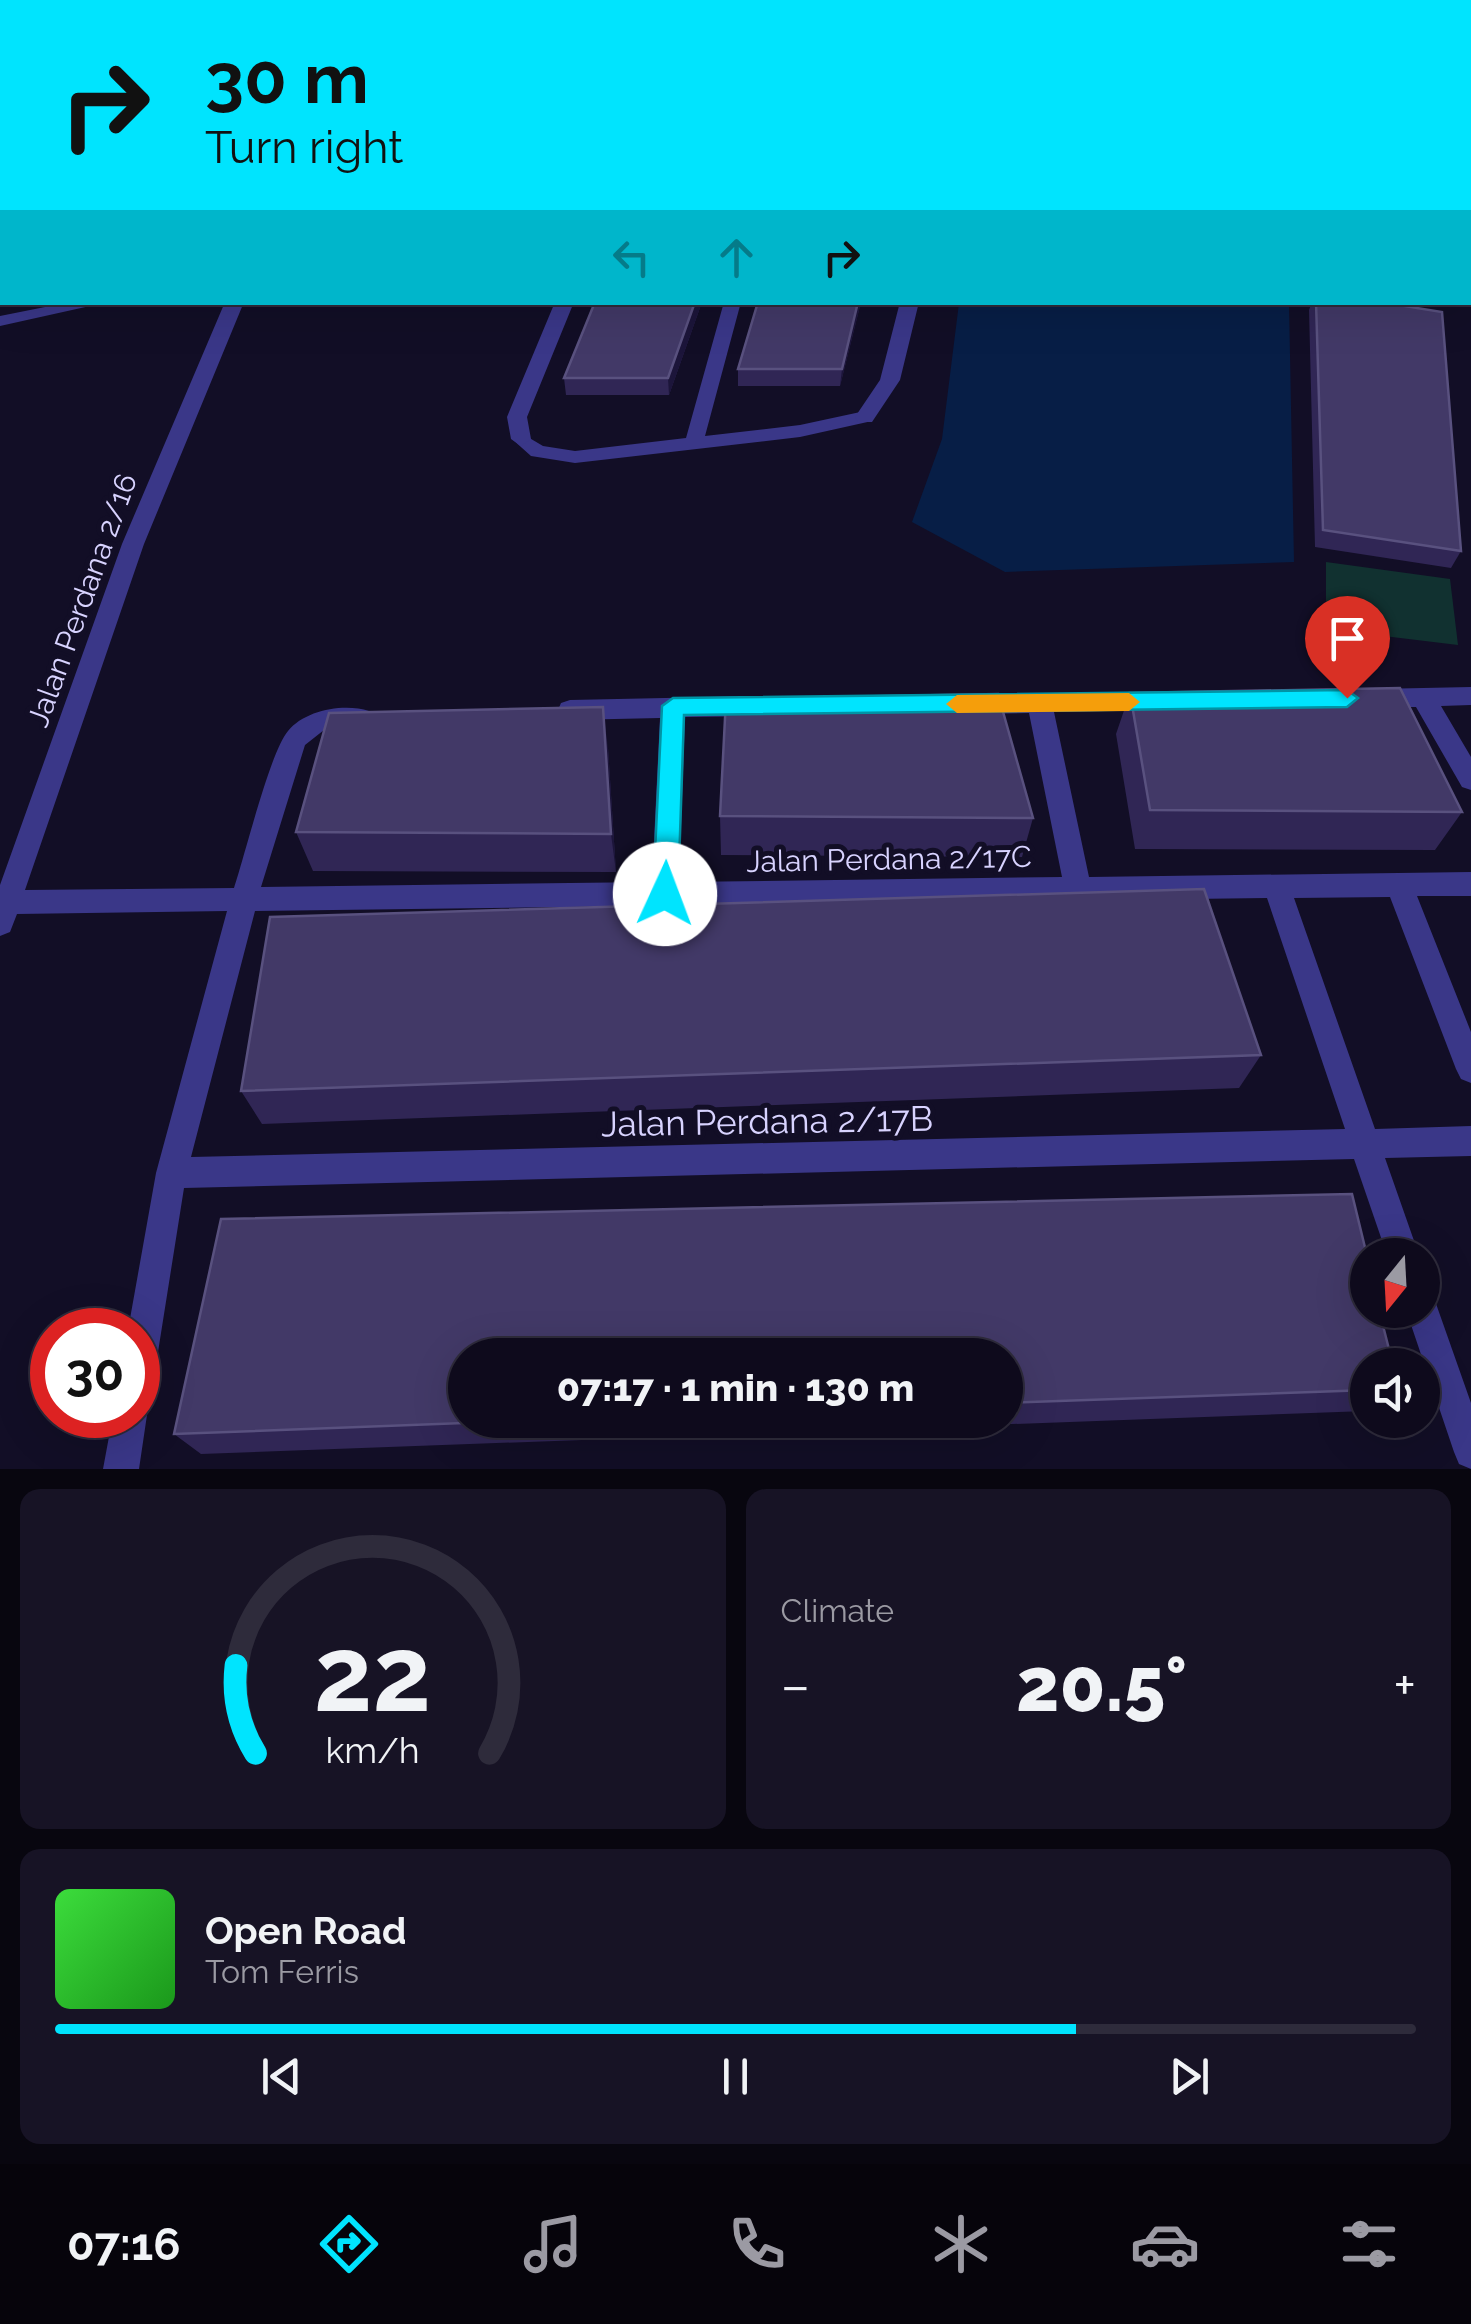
<!DOCTYPE html>
<meta charset="utf-8">
<style>
:root{--surface:#0e0a1c;--page:#171325;--text:#f1f3f6;--muted:#9b9aa3;--line:#2e2b3b;--accent:#00e4fe}
body{margin:0;font-family:Raleway,sans-serif;background:var(--page);color:var(--text);height:100vh;display:flex;flex-direction:column;font-size:38px;white-space:nowrap}
*{box-sizing:border-box;margin:0}
p{font-size:32px;color:var(--muted)}
.icon{flex:none;width:55px;height:55px;fill:none;stroke:currentColor;stroke-width:2;stroke-linecap:round;stroke-linejoin:round}
.map{position:relative;height:1469px;overflow:hidden}
.drawer{display:flex;flex-direction:column;gap:20px;padding:20px;background:#08060f;flex:1}
.drawer>*{flex:none}
.banner{position:absolute;left:0px;top:0px;width:1472px;height:305px;box-shadow:0 10px 40px #0002,0 0 0 2px var(--line);background:#00e4fe;color:#111;overflow:hidden}
.needle{width:65px;rotate:198deg}
.fabs{position:absolute;left:1350px;top:1238px;display:grid;gap:20px}
.fabs a{display:grid;place-items:center;width:90px;height:90px;border-radius:50%;background:var(--surface);box-shadow:0 10px 40px #0002,0 0 0 2px var(--line);font-size:50px}
.speed{position:absolute;left:30px;top:1308px;display:flex;gap:20px;font-size:50px;font-weight:700;text-align:center}
.speed>*{display:grid;place-content:center;width:130px;height:130px;border-radius:50%;background:var(--surface);box-shadow:0 10px 40px #0002,0 0 0 2px var(--line);line-height:1}
.speed .limit{border:15px solid #d22;background:#fff;color:#111}
.pin{position:absolute;display:grid;place-items:center;width:85px;height:85px;color:#fff;margin:-102px -42px;border-radius:50% 50% 50% 0;rotate:-45deg;box-shadow:0 0 10px #0007}
.pin .icon{rotate:45deg}
.me{position:absolute;width:110px;margin:-55px;rotate:2deg;stroke-linejoin:round;filter:drop-shadow(0 0 8px #0008)}
.turn{display:flex;align-items:center;gap:35px;height:210px;padding:0 40px;font-size:45px}
.turn .icon{width:130px;height:130px;stroke-width:2.5}
.turn b{display:block;font-size:70px;line-height:85px}
.lanes{display:flex;align-items:center;height:95px;padding:0 40px;background:#0003;justify-content:center;gap:50px;direction:ltr}
.lanes .off{opacity:.35}
.big{font-size:75px;font-weight:800;line-height:1.1}
.drawer .card{flex:1;display:flex;flex-direction:column;justify-content:center;gap:15px;min-width:0;padding:0 35px;border-radius:20px;background:var(--page)}
.drawer .dial{align-items:center;gap:0}
.dial svg{height:260px;overflow:visible;fill:none;stroke:var(--line);stroke-width:7;stroke-linecap:round;text-anchor:middle}
.dial text{fill:var(--text);stroke:none}
.song{display:flex;align-items:center;gap:30px}
.cover{width:120px;height:120px;border-radius:15px;background:linear-gradient(135deg,hsl(120 70% 55%),hsl(120 70% 35%))}
.played{height:10px;border-radius:5px;background:linear-gradient(90deg,var(--accent) 75%,var(--line) 75%)}
.keys{display:flex;justify-content:space-around;direction:ltr}
.heat{display:flex;justify-content:space-between;align-items:center;font-size:55px;direction:ltr}
.drawer .tiles{flex:1;display:grid;gap:20px;grid-template-columns:1fr 1fr}
.card:last-child{grid-column:span 2}
.trip{position:absolute;left:448px;top:1338px;width:575px;height:100px;border-radius:50px;background:var(--surface);box-shadow:0 10px 40px #0002,0 0 0 2px var(--line);font-weight:800;line-height:100px;text-align:center}
.dock{display:flex;height:160px;justify-content:space-around;align-items:center;background:#06040b;color:var(--muted)}
.dock .icon{width:70px;height:70px}
.dock .current{color:var(--accent)}
.dock b{font-size:45px;color:var(--text)}
.map>svg:first-child{display:block}
</style>
<div class="map">
<svg width="1471" height="1469" viewBox="0 0 1471 1469">
<rect width="100%" height="100%" fill="#120e26"/>
<!-- green -->
<path fill="#113130" d="M1326 562 1450 579 1458 645 1326 629Z"/>
<!-- water -->
<path fill="#071e46" d="M959 303H1289L1294 562 1005 572 912 522 942 439Z"/>
<g fill="none" stroke-linecap="round" stroke-linejoin="round">
<!-- stream -->
<path fill="#071e46" fill-rule="evenodd" d="M1470 288H1471V294H1470Z"/>
<!-- service -->
<path fill="#3a3788" fill-rule="evenodd" d="M70 302H108L0 326V316Z
M724 302H741L705 436 800 425 865 411 874 417 872 421 800 437 575 463 531 456 512 439 521 433 543 446 575 451 686 438Z"/>
<!-- minor -->
<path fill="#3a3788" fill-rule="evenodd" d="M461 0H501L503 2H462Z
M1470 35H1471V45H1470Z
M1470 152H1471V165H1470Z
M1470 237H1471V247H1470Z
M225 302H244L144 544 25 890 234 888C245 855 270 752 288 731 305 710 344 703 369 711L372 718 369 725 324 730 305 745 261 887 652 882 660 718 570 720 561 717 558 710 561 703 570 700 760 696 772 706 760 716 685 717 679 882 1062 877 1029 713 970 714 958 704 970 694 1160 692 1172 701 1160 710 1054 712 1089 877 1471 872V896H1417L1471 1032V1083L1461 1079 1456 1069 1390 897 1294 898 1375 1129 1471 1126V1156L1385 1158 1419 1255H1387L1354 1159 184 1188 155 1371 150 1383 138 1388V1330H128L156 1173 227 911 17 914 10 932 0 936V885L122 544ZM1267 898 1345 1129 191 1157 255 911Z
M555 302H574L527 417 531 439 521 446 511 439 507 417Z
M900 302H919L900 380 872 422H858L855 417 880 380Z
M1471 687V705L1441 706 1471 757V790L1462 787 1416 707H1375L1363 698 1375 689Z
M1422 1294 1434 1298 1471 1403V1469L1459 1464 1454 1452 1406 1310H1422Z
M138 1401 147 1415 139 1469H103L113 1415H138Z"/>
</g>
<!-- wall -->
<path fill="#302655" fill-rule="evenodd" d="M637 0H681L679 2H657Z
M2 176V296H0V179Z
M702 302 669 395H566L564 378Z
M758 302H861L840 386H738V369Z
M1312 302H1380L1461 551 1451 568 1315 547 1309 310Z
M1130 693 1462 812 1435 850 1135 849 1116 734Z
M608 748 616 872 313 871 296 832Z
M720 816 1033 818 1022 857 721 855Z
M1261 1055 1239 1088 262 1124 241 1091Z
M1352 1194 1368 1260V1310H1379L1393 1365H1368L1366 1411 201 1454 174 1434 221 1219ZM465 1355H1005V1420H465Z"/>
<!-- shaded-wall -->
<path fill="#1c153a" d="M17 0H42L39 2H14Z
M116 0H137L134 2H113Z
M265 0H282L280 2H262Z
M2 13V35L0 37V15Z
M2 117V141L0 143V119Z
M695 302H702L669 395 668 378Z
M858 302H861L840 386 842 369Z
M603 707 608 748 616 872 611 834Z"/>
<!-- building -->
<path fill="#423967" stroke="#59517f" stroke-width="2.5" d="M0 0H17L14 2H2V13L0 15Z
M45 0H116L113 2H42Z
M167 0H265L262 2H164Z
M301 0H397L396 2H299Z
M456 0H468L494 2H454Z
M2 39V117L0 119V41Z
M2 176V278H0V179Z
M595 302H695L668 378H564Z
M758 302H858L842 369H738Z
M1316 302H1380L1442 312 1461 551 1323 530Z
M1400 688 1462 812 1150 810 1130 693Z
M998 694 1033 818 720 816 726 699Z
M603 707 611 834 296 832 329 713Z
M1204 889 1261 1055 241 1091 270 917Z
M1352 1194 1368 1260V1310H1379L1393 1365H1368V1390L1005 1403V1355H465V1420H545L174 1434 221 1219Z"/>
<!-- route -->
<path fill="#00e4fe" stroke="#0094a5" stroke-width="2.5" d="M1347 690 1358 698 1347 707 684 715 678 894 665 904 653 894 662 706 673 698Z"/>
<!-- slow -->
<path fill="#f59e0b" d="M1129 693 1140 702 1129 711 957 713 946 704 957 695Z"/>
<g text-anchor="middle" dominant-baseline="central" stroke-width="10" stroke-linejoin="round" paint-order="stroke">
<!-- street labels -->
<g font-size="30" fill="#d8d3ff" stroke="#120e26">
<text transform="translate(82 600) rotate(-70)">Jalan Perdana 2/16</text>
<text transform="translate(889 859) rotate(-1)">Jalan Perdana 2/17C</text>
</g>
<!-- near-street labels -->
<g font-size="35" fill="#d8d3ff" stroke="#120e26">
<text transform="translate(767 1121) rotate(-1)">Jalan Perdana 2/17B</text>
</g>
</g>
</svg>
<div class="fabs">
<a><svg class="needle" viewBox="-14 -14 28 28"><path d="M0-13l5 13h-10z" fill="#e53935"/><path d="M0 13l5-13h-10z" fill="#9b9aa3"/></svg></a>
<a><svg class="icon" aria-label="sound" viewBox="0 0 24 24"><path d="M4 9h4l5-4v14l-5-4H4zM17 9q2 3 0 6"/></svg></a>
</div>
<div class="speed"><div class="limit">30</div></div>
<div class="pin" style="left:1347px;top:698px;background:#d93025"><svg class="icon" aria-label="arrive" viewBox="0 0 24 24"><path d="M6 21V4h12l-3 4 3 4H6"/></svg></div>
<svg class="me" style="left:665px;top:894px" viewBox="-20 -20 40 40"><circle r="19" fill="#fff"/><path d="M0-13L10 11 0 6-10 11z" fill="#00e4fe"/></svg>
<div class="trip">07:17 · 1 min · 130 m</div>
<div class="banner">
<div class="turn"><svg class="icon" aria-label="right" viewBox="0 0 24 24"><path d="M7 20v-9h11M14 6l5 5-5 5"/></svg><div><b>30 m</b>Turn right</div></div>
<div class="lanes"><svg class="icon off" aria-label="left" viewBox="0 0 24 24"><path d="M17 20v-9H6M10 6l-5 5 5 5"/></svg><svg class="icon off" aria-label="ahead" viewBox="0 0 24 24"><path d="M12 20V5M6 11l6-6 6 6"/></svg><svg class="icon" aria-label="right" viewBox="0 0 24 24"><path d="M7 20v-9h11M14 6l5 5-5 5"/></svg></div>
</div>
</div>
<section class="drawer">
<div class="tiles">
<div class="card dial"><svg viewBox="0 0 100 80">
<path d="M14 69A42 42 0 1 1 86 69"/>
<path d="M14 69A42 42 0 0 1 8 42" stroke="#00e4fe"/>
<text x="50" y="56" font-size="32" font-weight="700">22</text>
<text x="50" y="72" font-size="11">km/h</text>
</svg></div>
<div class="card"><p>Climate</p>
<div class="heat"><a>−</a><b class="big">20.5°</b><a>+</a></div>
</div>
<div class="card">
<div class="song"><i class="cover"></i><div><b>Open Road</b><p>Tom Ferris</p></div></div>
<div class="played"></div>
<div class="keys"><svg class="icon" aria-label="previous" viewBox="0 0 24 24"><path d="M18 5L8 12l10 7zM5 5v14"/></svg><svg class="icon" aria-label="pause" viewBox="0 0 24 24"><path d="M8 5v14M16 5v14"/></svg><svg class="icon" aria-label="next" viewBox="0 0 24 24"><path d="M6 5l10 7-10 7zM19 5v14"/></svg></div>
</div>
</div>
</section>
<nav class="dock">
<b>07:16</b>
<svg class="icon current" aria-label="directions" viewBox="0 0 24 24"><path d="M12 3l9 9-9 9-9-9zM9 14v-3h6M13 9l2 2-2 2"/></svg>
<svg class="icon" aria-label="music" viewBox="0 0 24 24"><path d="M9 18V5l10-2v13"/><circle cx="6" cy="18" r="3"/><circle cx="16" cy="16" r="3"/></svg>
<svg class="icon" aria-label="phone" viewBox="0 0 24 24"><path d="M5 4h4l2 5-3 2q2 4 5 5l2-3 5 2v4C11 20 4 13 5 4z"/></svg>
<svg class="icon" aria-label="climate" viewBox="0 0 24 24"><path d="M12 3v18M4 7l16 10M4 17L20 7"/></svg>
<svg class="icon" aria-label="car" viewBox="0 0 24 24"><path d="M5 17H2v-5l4-1 3-4h7l3 4 3 1v5h-3M9 17h6M6 11h13"/><circle cx="7" cy="17" r="2"/><circle cx="17" cy="17" r="2"/></svg>
<svg class="icon" aria-label="filters" viewBox="0 0 24 24"><path d="M4 7h16M4 17h16"/><circle cx="9" cy="7" r="2"/><circle cx="15" cy="17" r="2"/></svg>
</nav>
